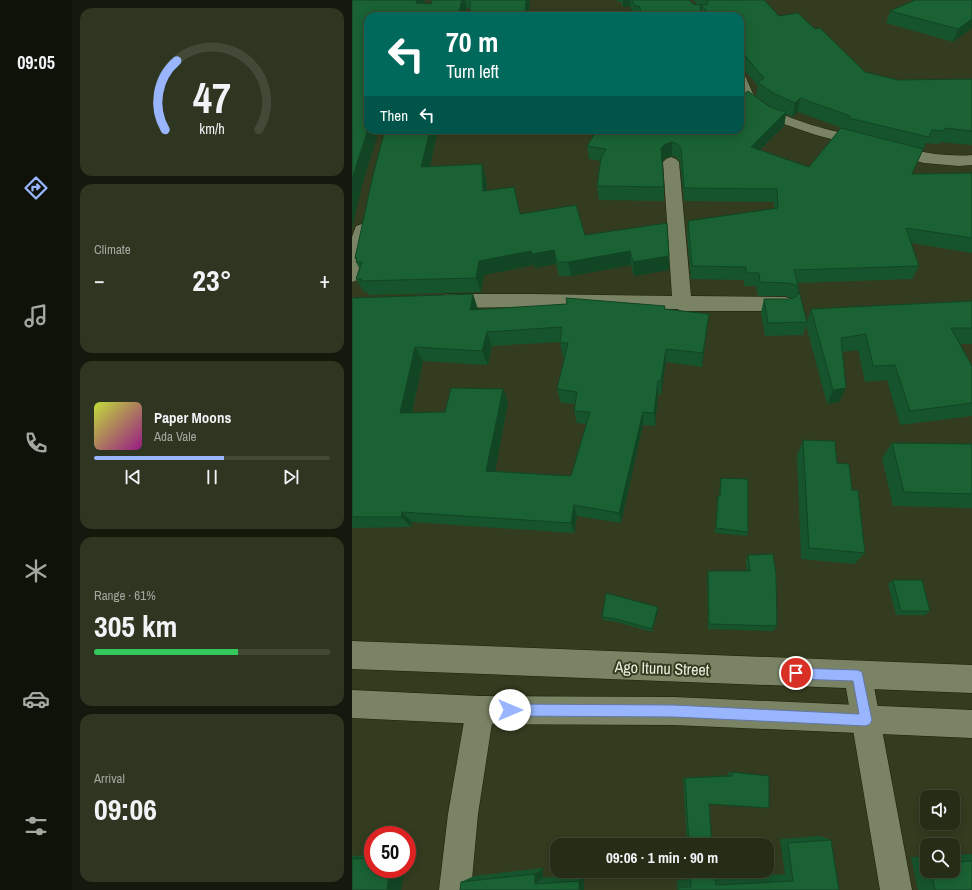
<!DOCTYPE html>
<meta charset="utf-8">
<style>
:root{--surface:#262d17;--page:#2e3520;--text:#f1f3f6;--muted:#a4a8a1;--line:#424936;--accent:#98b5fd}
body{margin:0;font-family:"Archivo Narrow",sans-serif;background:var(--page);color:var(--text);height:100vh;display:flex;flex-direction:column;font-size:15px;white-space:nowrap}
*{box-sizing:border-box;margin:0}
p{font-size:13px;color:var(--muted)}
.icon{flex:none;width:22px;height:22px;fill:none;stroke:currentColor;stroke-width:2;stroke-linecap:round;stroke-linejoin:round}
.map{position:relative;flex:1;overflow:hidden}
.details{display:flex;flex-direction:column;gap:8px;padding:8px;background:#15190d;width:280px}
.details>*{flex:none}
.top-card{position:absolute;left:12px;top:12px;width:380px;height:122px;border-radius:12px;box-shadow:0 2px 10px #0003,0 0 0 1px var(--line);background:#00695c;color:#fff;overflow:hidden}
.fabs{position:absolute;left:568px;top:790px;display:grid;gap:8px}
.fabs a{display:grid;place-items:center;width:40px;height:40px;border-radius:8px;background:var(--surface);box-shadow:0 2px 10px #0003,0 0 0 1px var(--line);font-size:20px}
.speed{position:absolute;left:12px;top:826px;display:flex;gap:8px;font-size:20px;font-weight:700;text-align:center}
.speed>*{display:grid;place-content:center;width:52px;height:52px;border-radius:50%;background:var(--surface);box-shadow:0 2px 10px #0003,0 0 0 1px var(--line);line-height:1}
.speed .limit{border:6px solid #d22;background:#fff;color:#111}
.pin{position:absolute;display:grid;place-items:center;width:34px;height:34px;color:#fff;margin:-17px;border:2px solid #fff;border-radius:50%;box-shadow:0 1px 4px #0007}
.me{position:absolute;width:44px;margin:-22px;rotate:90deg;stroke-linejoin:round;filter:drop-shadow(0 0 3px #0008)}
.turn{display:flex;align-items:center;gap:14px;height:84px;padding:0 16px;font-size:18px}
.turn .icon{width:52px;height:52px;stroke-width:2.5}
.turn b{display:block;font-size:28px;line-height:34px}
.then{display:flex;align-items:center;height:38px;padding:0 16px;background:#0003;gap:8px;font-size:15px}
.big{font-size:30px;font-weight:700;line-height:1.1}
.details .widget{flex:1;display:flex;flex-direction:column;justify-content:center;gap:6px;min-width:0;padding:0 14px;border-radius:12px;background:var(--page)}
.details .dial{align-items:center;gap:0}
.dial svg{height:104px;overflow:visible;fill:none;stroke:var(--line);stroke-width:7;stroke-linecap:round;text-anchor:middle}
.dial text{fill:var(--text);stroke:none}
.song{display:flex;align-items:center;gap:12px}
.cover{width:48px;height:48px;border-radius:6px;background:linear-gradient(135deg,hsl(70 70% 55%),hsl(310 70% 35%))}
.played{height:4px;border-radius:2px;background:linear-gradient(90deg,var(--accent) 55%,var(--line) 55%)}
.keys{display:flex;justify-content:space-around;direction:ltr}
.heat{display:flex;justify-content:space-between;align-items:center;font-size:22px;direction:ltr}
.charge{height:6px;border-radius:3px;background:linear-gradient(90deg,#34c759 61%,var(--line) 0)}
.trip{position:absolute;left:198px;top:838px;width:224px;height:40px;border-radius:12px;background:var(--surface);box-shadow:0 2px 10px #0003,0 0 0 1px var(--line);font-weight:700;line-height:40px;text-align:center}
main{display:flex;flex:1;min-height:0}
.menu{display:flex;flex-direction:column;width:72px;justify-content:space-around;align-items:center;background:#0f1209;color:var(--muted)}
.menu .icon{width:28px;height:28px}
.menu .active{color:var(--accent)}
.menu b{font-size:18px;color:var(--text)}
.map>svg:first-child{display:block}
</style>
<main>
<nav class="menu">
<b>09:05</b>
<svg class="icon active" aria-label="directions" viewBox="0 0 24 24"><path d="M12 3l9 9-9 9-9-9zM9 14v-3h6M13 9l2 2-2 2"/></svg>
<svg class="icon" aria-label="music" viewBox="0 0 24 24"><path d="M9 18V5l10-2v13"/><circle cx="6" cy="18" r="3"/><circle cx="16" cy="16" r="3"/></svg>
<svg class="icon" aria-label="phone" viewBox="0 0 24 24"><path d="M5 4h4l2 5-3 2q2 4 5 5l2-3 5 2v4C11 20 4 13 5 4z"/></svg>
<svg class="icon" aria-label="climate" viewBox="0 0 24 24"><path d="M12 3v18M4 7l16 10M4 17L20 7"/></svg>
<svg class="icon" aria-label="car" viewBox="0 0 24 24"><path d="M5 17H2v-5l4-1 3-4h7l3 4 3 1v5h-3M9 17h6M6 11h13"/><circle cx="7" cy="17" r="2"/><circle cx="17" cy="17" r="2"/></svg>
<svg class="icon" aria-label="filters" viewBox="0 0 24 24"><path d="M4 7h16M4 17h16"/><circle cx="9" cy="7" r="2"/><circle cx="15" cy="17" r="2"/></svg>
</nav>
<section class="details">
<div class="widget dial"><svg viewBox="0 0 100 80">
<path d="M14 69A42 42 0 1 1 86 69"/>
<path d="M14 69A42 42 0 0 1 23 16" stroke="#98b5fd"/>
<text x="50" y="56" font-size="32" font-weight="700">47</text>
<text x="50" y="72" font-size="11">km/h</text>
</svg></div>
<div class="widget"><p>Climate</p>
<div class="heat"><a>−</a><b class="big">23°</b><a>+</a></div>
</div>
<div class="widget">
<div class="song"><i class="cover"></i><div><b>Paper Moons</b><p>Ada Vale</p></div></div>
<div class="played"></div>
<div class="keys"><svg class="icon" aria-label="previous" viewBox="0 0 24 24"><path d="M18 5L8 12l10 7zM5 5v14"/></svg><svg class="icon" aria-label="pause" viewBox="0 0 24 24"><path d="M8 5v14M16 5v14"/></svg><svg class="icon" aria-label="next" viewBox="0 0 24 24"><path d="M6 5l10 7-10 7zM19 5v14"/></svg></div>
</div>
<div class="widget"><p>Range · 61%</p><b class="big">305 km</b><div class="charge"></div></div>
<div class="widget"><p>Arrival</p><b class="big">09:06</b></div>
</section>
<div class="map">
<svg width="620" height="890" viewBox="0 0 620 890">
<rect width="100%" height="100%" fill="#333c1f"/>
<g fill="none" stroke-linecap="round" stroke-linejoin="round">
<defs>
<path id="street" d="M388 75 393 76C397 83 400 95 406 100 436 122 477 130 512 138 548 147 583 158 620 155V165L607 166 572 163 464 135 417 119 392 101 388 93Z
M319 157 324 159 327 162 339 296 433 297 440 299 442 304 440 309 433 311H330L325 309 179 307 94 308 87 306 85 301 87 296 94 294H179L320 296 311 162 314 159Z
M10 224 16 226 18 230 9 276 6 280 0 282V237L4 226Z
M506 662 516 666 520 676 560 890H528L492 676 496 666Z
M128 696 138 700 142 710 126 814 119 890H87L96 814 114 710 118 700Z"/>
<path id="secondary" d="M0 641 620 665V693L0 669Z
M0 690 128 696 322 697 620 710V738L322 725 128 724 0 718Z"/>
</defs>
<!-- street casing -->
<use href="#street" stroke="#1b2206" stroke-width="1"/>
<!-- secondary casing -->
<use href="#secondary" stroke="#1b2206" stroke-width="1"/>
<!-- street -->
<use href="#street" fill="#7a8465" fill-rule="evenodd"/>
<!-- secondary -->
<use href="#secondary" fill="#7a8465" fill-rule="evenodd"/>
</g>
<!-- wall -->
<path fill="#16542d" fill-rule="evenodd" d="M0 0H73L72 3 79 4 80 0H178L176 16H118V8H115L16 16V130H27L9 189 0 228Z
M265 0H337L341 4H345L341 0H412L427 16 463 29 513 72 546 80 620 79V145L588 142 587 144 574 143 560 174 620 173V253L559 243 567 266 560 279 445 283 447 289 445 296 455 322 459 309 620 301V344H608L620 366V416L548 425 535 380 513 382 506 350 490 352 487 402 475 404 454 325 451 335 413 336 409 312 412 299H437L440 298 433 296H406L404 286H392V280L339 279 335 234 336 221 422 209V202L332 201 328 162 325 158 320 156 313 158 310 161 312 187V201L247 200 245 186 248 161 237 159 235 146 388 130 418 106 405 97 404 96 406 86 388 65V16H282L278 6 271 7 269 1 266 2ZM446 112 493 129 457 167 407 150 432 126 434 114 440 117Z
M620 0V28L601 42 534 23 538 11Z
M33 130H86L78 167 130 164 134 179 135 191 168 214 233 235 317 256V270L282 276 279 265 219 276H207L204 264 183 268 182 265 132 275 129 292 17 295 15 292H12L4 279 7 268 4 262V260L3 258Z
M0 298 126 309V310L215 304 214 298 313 306V309L355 329 350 367 314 362 309 395 306 394 303 426 291 425 269 523 225 516 222 533 60 522 59 527 0 528ZM208 342 211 357H213L205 389 209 403 223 404 222 411 225 423 235 424 219 476 143 471 156 402 151 389 93 412 60 413 71 361 136 365 140 346Z
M451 440 485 463 500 490 513 553 502 564 449 559 445 456Z
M540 443 620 444V508L541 506 530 458Z
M369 478 396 532 395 536 363 533 365 501 366 496H367L368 483Z
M396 555 425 626 421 631 356 629 355 577 356 571H395L394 561Z
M541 580 578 611 573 615H544L536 584Z
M306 607V611L300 632 265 622 251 620 250 617Z
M376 772H380L417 776 357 804 360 845H335L331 778 376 775Z
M468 836 479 840 487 890H325V880L337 879V871H362L363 878 433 874 428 839Z
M620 854V890H566L559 857 575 856V871H601V855Z
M21 855V869H53L49 890H0V856Z
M191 868V878L232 874V890L109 882 122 876Z"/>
<!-- shaded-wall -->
<path fill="#124524" d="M65 0H73L69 16 64 3Z
M110 0H113L115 8 113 16H106Z
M174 0H178L176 16H173Z
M271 0H278V6L271 7Z
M620 19V28L601 42 606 29Z
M448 98 446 112 440 117 443 103Z
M434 112 432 126 397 161 399 147Z
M16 129V130H27L9 189 0 228V179Z
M78 130H86L74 182 69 167Z
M320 142V156L313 158 310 162 309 148 314 144Z
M130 164 134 179 136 206 131 191Z
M202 250 204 264 183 268 180 254Z
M179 251 182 265 132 275 129 292 124 278 127 261Z
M278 251 279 265 219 276 216 262Z
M317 256V270L282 276 281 262Z
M121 294 126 309 124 325 118 310Z
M357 314 355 329 350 367 351 353Z
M135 332 140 346 136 365 130 351Z
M63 347 71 361 57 425 48 413Z
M314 349V362L309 395V381Z
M306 381V394L303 426 302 413Z
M494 388 487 402 475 404 481 390Z
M151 389 156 402 141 482 134 471Z
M291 412V425L269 523 267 513Z
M222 505 225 516 222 533 219 523Z
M50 512 60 522 59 527 49 517Z
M306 607V611L300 632V629Z
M191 868V878L183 884V874Z
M38 869H53L49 890H35Z
M232 874V890H227V881Z"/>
<!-- building -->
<path fill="#1a6234" stroke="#124524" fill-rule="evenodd" d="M0 0H65L64 3 79 4 80 0H110L106 16H16V129L0 179Z
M118 0H174L173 16H118Z
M280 0H337L341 4 348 5 349 16H291L287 6H283Z
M354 0H412L427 16 446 13 463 29 468 28 513 72 546 80 620 79V131L593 128V131L580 130 577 137 572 136 497 118 498 116 448 98 443 103 421 93 407 83 406 82 412 78 388 50V16H359L349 5H355L356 2Z
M563 0H620V19L606 29 538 11Z
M396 91 418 107 434 112 399 147 457 167 489 128 571 149 560 174 620 173V238L554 228 567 266 442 270 447 289 444 285 437 283 408 282 407 273H394V267L340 266 336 221 426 208 425 189 332 188 329 148 325 144 320 142 314 144 309 148 312 187 245 186 249 158 254 149 235 146 245 130H388V97Z
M33 130H78L69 167 130 164 131 191 162 187 168 214 224 205 233 235 315 223 317 256 281 262 278 251 216 262H205L202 250 180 254 179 251 127 261 124 278 8 281 10 279H4L10 262H4L5 258H3L21 175Z
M447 291 455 322 416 323 412 299H437L444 297Z
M121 294 118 310 215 304 214 298 313 306 312 309 357 314 351 353 314 349 309 381H306L302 413 291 412 267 513 222 505 219 523 50 512 49 517H0V298ZM210 327 208 343H216L205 389 225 392 222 411 238 412 219 476 134 471 151 389 99 388 93 412 48 413 63 347 130 351 135 332Z
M620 301V328H599L620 366V403L558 411 543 365 521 366 514 334 489 338 494 388 481 390 459 309Z
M451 440 483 441 485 463 497 464 500 490H506L513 553 457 548Z
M540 443 620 444V494L552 492Z
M369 478 396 479V532L364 528 366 496H368Z
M421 554 424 575 425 626 357 624 356 571H398L396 555Z
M541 580H570L578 611H549Z
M254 593 306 607 300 629 264 619 250 617Z
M380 772 417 776V808L357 804 360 845H337L333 778 380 776Z
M479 840 487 890H326V887H339L338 871H362L364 885 441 881 436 843Z
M21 858V869H38L35 890H0V859Z
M620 861V890H583L579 871H601V862Z
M183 874V884L227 881V890H108L109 882Z"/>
<!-- route -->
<path fill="#98b5fd" stroke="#6376a4" d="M444 668 506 670 510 672 520 720 518 724 514 726 322 717 158 716 153 714 152 710 153 706 158 704 322 705 507 714 501 681 444 679 440 677 438 673 440 669Z"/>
<g text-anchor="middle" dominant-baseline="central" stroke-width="4" stroke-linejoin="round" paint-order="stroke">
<!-- near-street labels -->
<g font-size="16" fill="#ebf1e0" stroke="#333c1f">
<text transform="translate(310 668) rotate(2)">Ago Itunu Street</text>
</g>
</g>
</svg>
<div class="fabs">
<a><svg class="icon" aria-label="sound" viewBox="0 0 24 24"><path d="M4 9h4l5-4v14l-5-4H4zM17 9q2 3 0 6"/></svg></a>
<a><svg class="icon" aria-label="search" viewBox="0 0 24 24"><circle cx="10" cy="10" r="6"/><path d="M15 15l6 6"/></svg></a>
</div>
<div class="speed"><div class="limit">50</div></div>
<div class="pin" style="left:444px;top:673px;background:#d93025"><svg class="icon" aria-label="arrive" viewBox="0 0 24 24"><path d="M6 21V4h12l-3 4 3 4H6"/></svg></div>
<svg class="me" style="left:158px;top:710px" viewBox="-20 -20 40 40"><circle r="19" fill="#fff"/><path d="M0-13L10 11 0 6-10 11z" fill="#98b5fd"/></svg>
<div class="trip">09:06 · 1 min · 90 m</div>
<div class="top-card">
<div class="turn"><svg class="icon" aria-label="left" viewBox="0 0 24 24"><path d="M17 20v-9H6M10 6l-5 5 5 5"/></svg><div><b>70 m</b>Turn left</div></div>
<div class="then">Then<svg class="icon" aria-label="left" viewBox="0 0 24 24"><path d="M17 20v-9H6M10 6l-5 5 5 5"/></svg></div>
</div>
</div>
</main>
